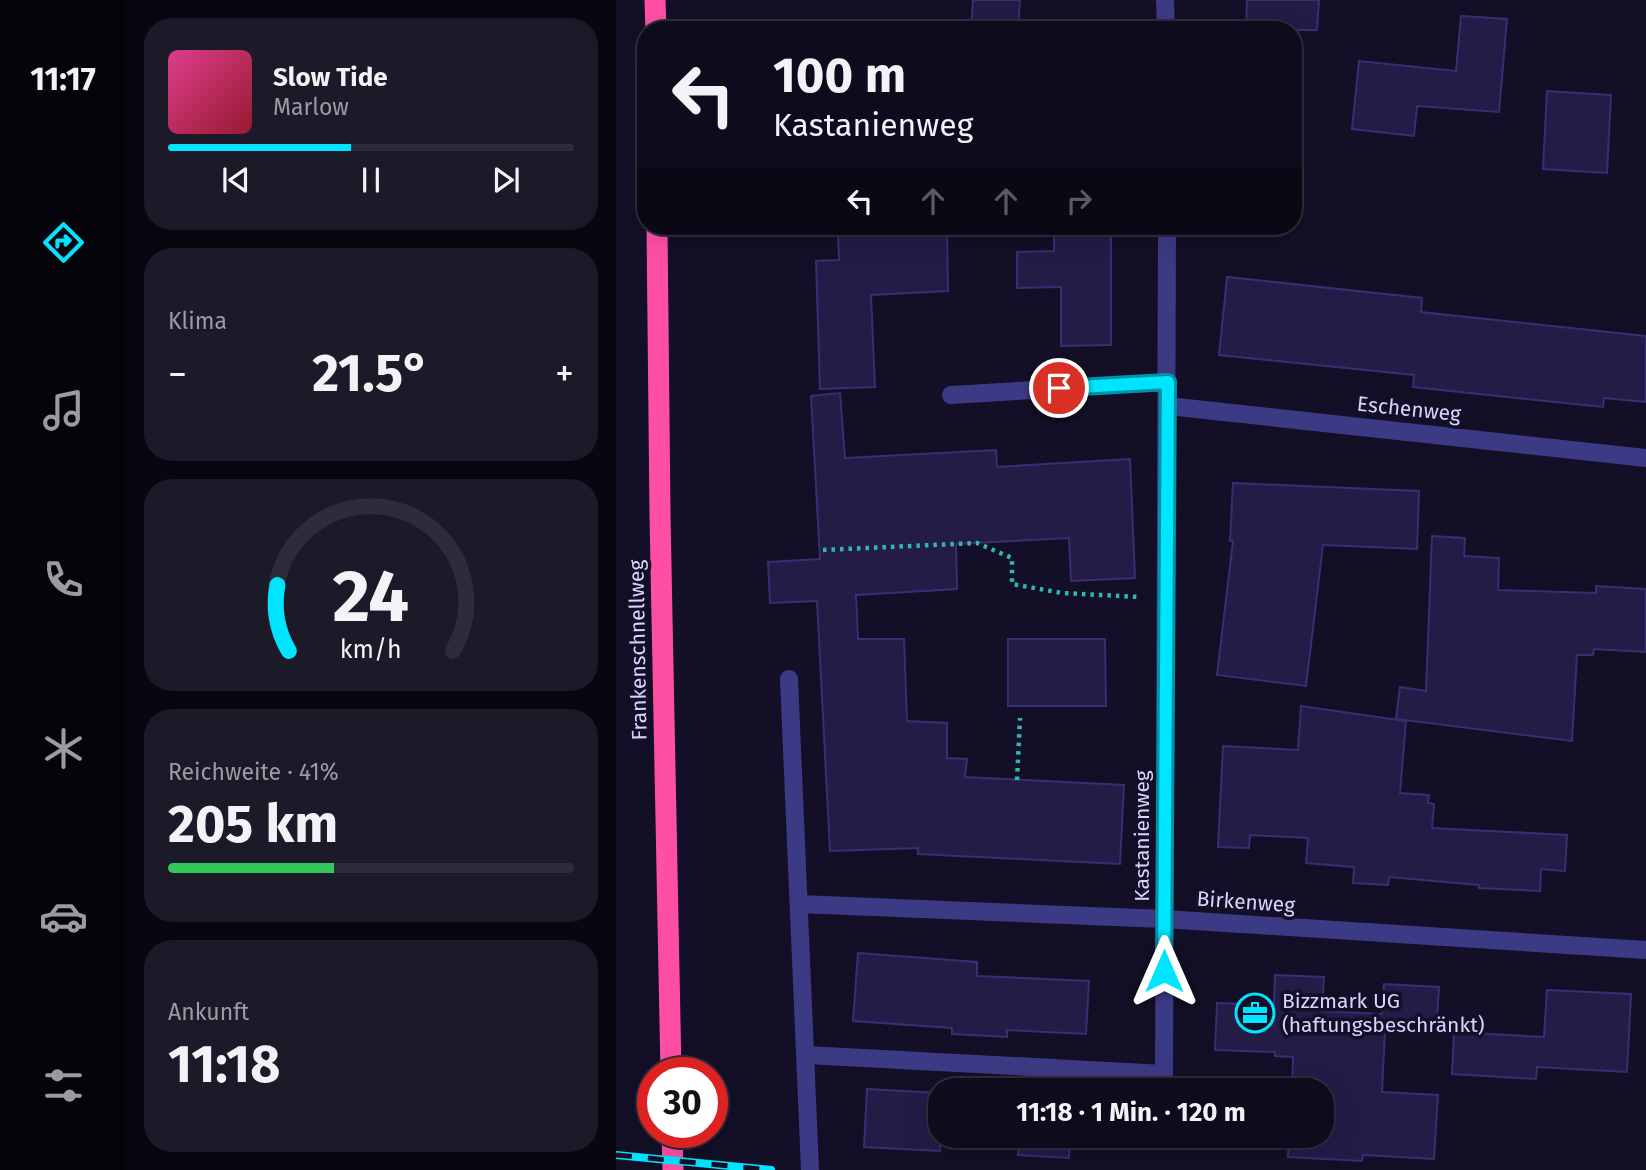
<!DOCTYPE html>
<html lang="de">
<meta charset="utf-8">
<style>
:root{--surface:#0e0b1c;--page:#1c1929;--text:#f1f3f6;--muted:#9b9ba3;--line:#2e2b3b;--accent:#00e5ff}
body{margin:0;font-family:"Fira Sans",sans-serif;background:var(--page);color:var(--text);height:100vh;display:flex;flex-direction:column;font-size:26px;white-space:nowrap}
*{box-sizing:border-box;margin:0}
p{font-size:23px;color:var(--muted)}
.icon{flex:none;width:38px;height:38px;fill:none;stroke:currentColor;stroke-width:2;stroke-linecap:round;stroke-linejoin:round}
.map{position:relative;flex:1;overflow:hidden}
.drawer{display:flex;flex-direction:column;gap:18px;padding:18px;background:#08060f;width:490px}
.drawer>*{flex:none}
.top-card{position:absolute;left:21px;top:21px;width:665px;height:214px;border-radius:28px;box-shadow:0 7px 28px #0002,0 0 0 2px var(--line);background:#0e0b1c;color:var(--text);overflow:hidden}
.speed{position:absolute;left:21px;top:1057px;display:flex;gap:14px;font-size:35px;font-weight:700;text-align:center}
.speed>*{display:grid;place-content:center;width:91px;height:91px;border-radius:50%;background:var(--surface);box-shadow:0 7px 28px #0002,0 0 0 2px var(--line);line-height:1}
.speed .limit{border:10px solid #d22;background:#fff;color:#111}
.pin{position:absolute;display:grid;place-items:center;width:60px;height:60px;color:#fff;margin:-30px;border:4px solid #fff;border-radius:50%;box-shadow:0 2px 7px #0007}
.me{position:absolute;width:77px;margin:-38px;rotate:0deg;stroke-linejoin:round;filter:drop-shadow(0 0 5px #0008)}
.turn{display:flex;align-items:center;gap:24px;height:147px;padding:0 21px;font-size:32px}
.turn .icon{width:91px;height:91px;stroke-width:2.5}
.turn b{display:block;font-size:49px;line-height:60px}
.lanes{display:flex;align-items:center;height:66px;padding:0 21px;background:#0003;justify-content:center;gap:35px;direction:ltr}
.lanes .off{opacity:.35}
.big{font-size:52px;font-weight:700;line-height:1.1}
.drawer .tile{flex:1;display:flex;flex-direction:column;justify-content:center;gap:10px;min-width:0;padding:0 24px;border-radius:28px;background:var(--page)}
.drawer .dial{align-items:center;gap:0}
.dial svg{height:182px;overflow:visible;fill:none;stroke:var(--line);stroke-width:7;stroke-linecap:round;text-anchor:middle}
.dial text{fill:var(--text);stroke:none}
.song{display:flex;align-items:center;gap:21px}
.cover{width:84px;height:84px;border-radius:10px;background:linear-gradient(135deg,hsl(330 70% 55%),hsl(350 70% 35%))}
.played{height:7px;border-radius:4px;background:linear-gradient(90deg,var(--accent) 45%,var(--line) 45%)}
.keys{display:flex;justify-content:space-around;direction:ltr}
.heat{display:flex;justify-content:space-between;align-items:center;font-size:38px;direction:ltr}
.charge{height:10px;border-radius:5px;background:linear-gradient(90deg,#34c759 41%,var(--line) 0)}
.trip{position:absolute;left:312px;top:1078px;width:406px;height:70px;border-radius:28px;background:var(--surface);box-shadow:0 7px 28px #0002,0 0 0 2px var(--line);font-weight:700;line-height:70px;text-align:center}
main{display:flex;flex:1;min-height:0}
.tabs{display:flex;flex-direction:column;width:126px;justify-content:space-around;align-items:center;background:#06040b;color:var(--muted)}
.tabs .icon{width:49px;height:49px}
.tabs .current{color:var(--accent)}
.tabs b{font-size:32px;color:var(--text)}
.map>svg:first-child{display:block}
</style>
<main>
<nav class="tabs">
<b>11:17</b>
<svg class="icon current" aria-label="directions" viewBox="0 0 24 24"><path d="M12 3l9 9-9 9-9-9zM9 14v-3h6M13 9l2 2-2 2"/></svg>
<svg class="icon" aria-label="music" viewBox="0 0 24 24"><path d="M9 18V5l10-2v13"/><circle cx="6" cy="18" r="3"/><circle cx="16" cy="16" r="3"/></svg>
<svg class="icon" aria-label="phone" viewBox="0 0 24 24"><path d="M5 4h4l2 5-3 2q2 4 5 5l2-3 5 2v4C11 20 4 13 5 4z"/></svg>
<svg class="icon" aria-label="climate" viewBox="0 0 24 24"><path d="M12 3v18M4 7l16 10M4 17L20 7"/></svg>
<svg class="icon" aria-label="car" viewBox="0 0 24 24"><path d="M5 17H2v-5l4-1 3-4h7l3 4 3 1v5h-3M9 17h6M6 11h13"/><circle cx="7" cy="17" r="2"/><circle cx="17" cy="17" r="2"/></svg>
<svg class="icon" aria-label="filters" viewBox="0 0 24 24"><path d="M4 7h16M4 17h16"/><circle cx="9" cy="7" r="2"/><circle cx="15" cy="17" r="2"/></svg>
</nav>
<section class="drawer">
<div class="tile">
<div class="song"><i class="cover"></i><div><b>Slow Tide</b><p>Marlow</p></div></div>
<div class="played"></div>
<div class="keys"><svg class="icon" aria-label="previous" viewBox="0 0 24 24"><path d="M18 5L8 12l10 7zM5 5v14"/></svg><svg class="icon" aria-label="pause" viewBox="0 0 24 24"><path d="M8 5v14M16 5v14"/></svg><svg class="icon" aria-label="next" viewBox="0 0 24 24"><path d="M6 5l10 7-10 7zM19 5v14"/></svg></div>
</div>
<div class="tile"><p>Klima</p>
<div class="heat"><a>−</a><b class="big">21.5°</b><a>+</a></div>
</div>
<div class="tile dial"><svg viewBox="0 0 100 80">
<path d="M14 69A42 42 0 1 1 86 69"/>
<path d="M14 69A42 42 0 0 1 9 40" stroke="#00e5ff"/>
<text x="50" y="56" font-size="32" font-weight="700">24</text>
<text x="50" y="72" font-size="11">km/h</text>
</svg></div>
<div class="tile"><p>Reichweite · 41%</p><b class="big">205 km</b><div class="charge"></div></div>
<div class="tile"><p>Ankunft</p><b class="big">11:18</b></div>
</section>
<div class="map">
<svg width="1030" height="1170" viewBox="0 0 1030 1170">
<rect width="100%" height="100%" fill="#130f26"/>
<!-- building -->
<path fill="#241b47" stroke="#3b2d73" stroke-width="2" d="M357 0H404L402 30H355Z
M631 0H703L701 30H630Z
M845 16 891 19 883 112 801 106 798 136 736 129 743 61 840 71Z
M931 91 995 95 991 173 927 169Z
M438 226H495V345L445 346V287L401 288V252L438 251Z
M331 227 332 291 255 295 259 387 204 389 200 261 223 260 222 232Z
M611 277 806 298 805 312 1030 336V402L988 398 987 407 797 387 798 375 603 355Z
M224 393 229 458 380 450 381 467 514 459 519 578 455 581 453 538 340 544 341 589 240 595 242 639H288L291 721 331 723V758L351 759 349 777 508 785 504 864 302 854V848L214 851 201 601 154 603 152 562 204 559 195 396Z
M617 483 803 491 801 549 707 545 690 686 601 675 617 541H614Z
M816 536 849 538 848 556 883 558 882 590 980 593V586L1030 589V652L978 649 977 655H961L956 741 780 719 784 687 810 691Z
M392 639H489L490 706H392Z
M685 706 790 721 784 793 813 795 812 803 818 804 816 828 951 835 949 871 925 869 924 891 863 888V885L773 877 772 885 737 883 738 867 690 863 692 838 634 835 633 848 602 847 607 746 682 750Z
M242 953 361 962V976L473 981 470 1034 391 1030V1037L336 1034V1028L237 1021Z
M659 975 708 977 706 1011 766 1014 768 984 823 987 820 1032 769 1029 766 1092 822 1095 818 1159 747 1155 746 1161 672 1157 673 1136H705V1090H676L677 1057 659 1056V1052L599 1050 601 1003 658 1005Z
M931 990 1015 994 1011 1072 921 1067 920 1079 836 1074 838 1032 928 1037Z
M251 1089 324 1093V1151L248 1147Z
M403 1136H454L453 1158 402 1155Z"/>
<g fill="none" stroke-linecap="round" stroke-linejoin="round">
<!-- path -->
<path stroke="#2fb8b0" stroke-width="4.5" stroke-dasharray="3.5 5" stroke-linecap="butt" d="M207 550 361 543 396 558V584L446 593 523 597
M401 780 404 718"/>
<!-- lane -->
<path stroke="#3d3a85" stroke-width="18" d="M191 1055 548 1074"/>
<!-- street -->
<path stroke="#3d3a85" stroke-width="18" d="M549 0 550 30
M335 395 552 382
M552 406 1030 458
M173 679 194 1170
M184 904 548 919 1030 950
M548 1074 551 226"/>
<!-- highway -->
<path stroke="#ff4fa3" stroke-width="21" d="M39 0 40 30
M41 226 44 515 55 1073
M56 1132 57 1170"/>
<defs>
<path id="rail" d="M0 1155 155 1170"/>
</defs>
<!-- rail casing -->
<use href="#rail" stroke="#00e5ff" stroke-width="8"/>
<!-- rail -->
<use href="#rail" stroke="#130f26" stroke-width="5" stroke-dasharray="16" stroke-linecap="butt"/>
</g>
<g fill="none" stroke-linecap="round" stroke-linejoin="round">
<defs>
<path id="route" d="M443 388 552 382 548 971"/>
</defs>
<!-- route casing -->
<use href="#route" stroke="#0095a6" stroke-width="18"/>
<!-- route -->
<use href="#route" stroke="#00e5ff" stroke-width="12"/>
</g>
<!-- icons -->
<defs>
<symbol id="office-ring" viewBox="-11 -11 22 22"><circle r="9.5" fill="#130f26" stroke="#00e5ff" stroke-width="1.5"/><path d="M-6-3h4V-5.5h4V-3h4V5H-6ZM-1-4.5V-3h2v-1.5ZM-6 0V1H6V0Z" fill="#00e5ff"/></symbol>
</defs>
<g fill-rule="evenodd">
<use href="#office-ring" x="617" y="991" width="44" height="44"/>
</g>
<g text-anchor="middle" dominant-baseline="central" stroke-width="7" stroke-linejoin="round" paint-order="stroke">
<!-- street labels -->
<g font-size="21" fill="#d9d4ff" stroke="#130f26">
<text transform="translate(793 409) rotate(6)">Eschenweg</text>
<text transform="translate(22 650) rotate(-91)">Frankenschnellweg</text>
<text transform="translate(526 836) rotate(-90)">Kastanienweg</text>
<text transform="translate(630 902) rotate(4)">Birkenweg</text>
</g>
<!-- poi labels -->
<g font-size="21" fill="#d9d4ff" stroke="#130f26" text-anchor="start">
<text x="666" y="1001">Bizzmark UG<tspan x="666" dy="24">(haftungsbeschränkt)</tspan></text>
</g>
</g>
</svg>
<div class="speed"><div class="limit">30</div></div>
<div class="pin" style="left:443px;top:388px;background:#d93025"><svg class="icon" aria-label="arrive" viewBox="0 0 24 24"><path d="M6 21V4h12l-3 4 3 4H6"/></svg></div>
<svg class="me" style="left:548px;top:971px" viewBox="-20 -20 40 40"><path d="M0-17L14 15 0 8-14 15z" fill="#00e5ff" stroke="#fff" stroke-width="4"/></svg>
<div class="trip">11:18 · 1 Min. · 120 m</div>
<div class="top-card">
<div class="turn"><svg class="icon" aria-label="left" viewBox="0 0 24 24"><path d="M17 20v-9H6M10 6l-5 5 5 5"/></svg><div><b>100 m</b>Kastanienweg</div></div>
<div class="lanes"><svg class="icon" aria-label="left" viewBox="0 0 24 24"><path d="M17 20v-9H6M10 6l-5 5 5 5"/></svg><svg class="icon off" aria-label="ahead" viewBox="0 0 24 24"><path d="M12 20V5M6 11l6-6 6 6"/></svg><svg class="icon off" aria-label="ahead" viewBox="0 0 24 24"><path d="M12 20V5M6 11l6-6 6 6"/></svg><svg class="icon off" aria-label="right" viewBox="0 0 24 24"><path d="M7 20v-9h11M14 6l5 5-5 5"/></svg></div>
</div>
</div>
</main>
